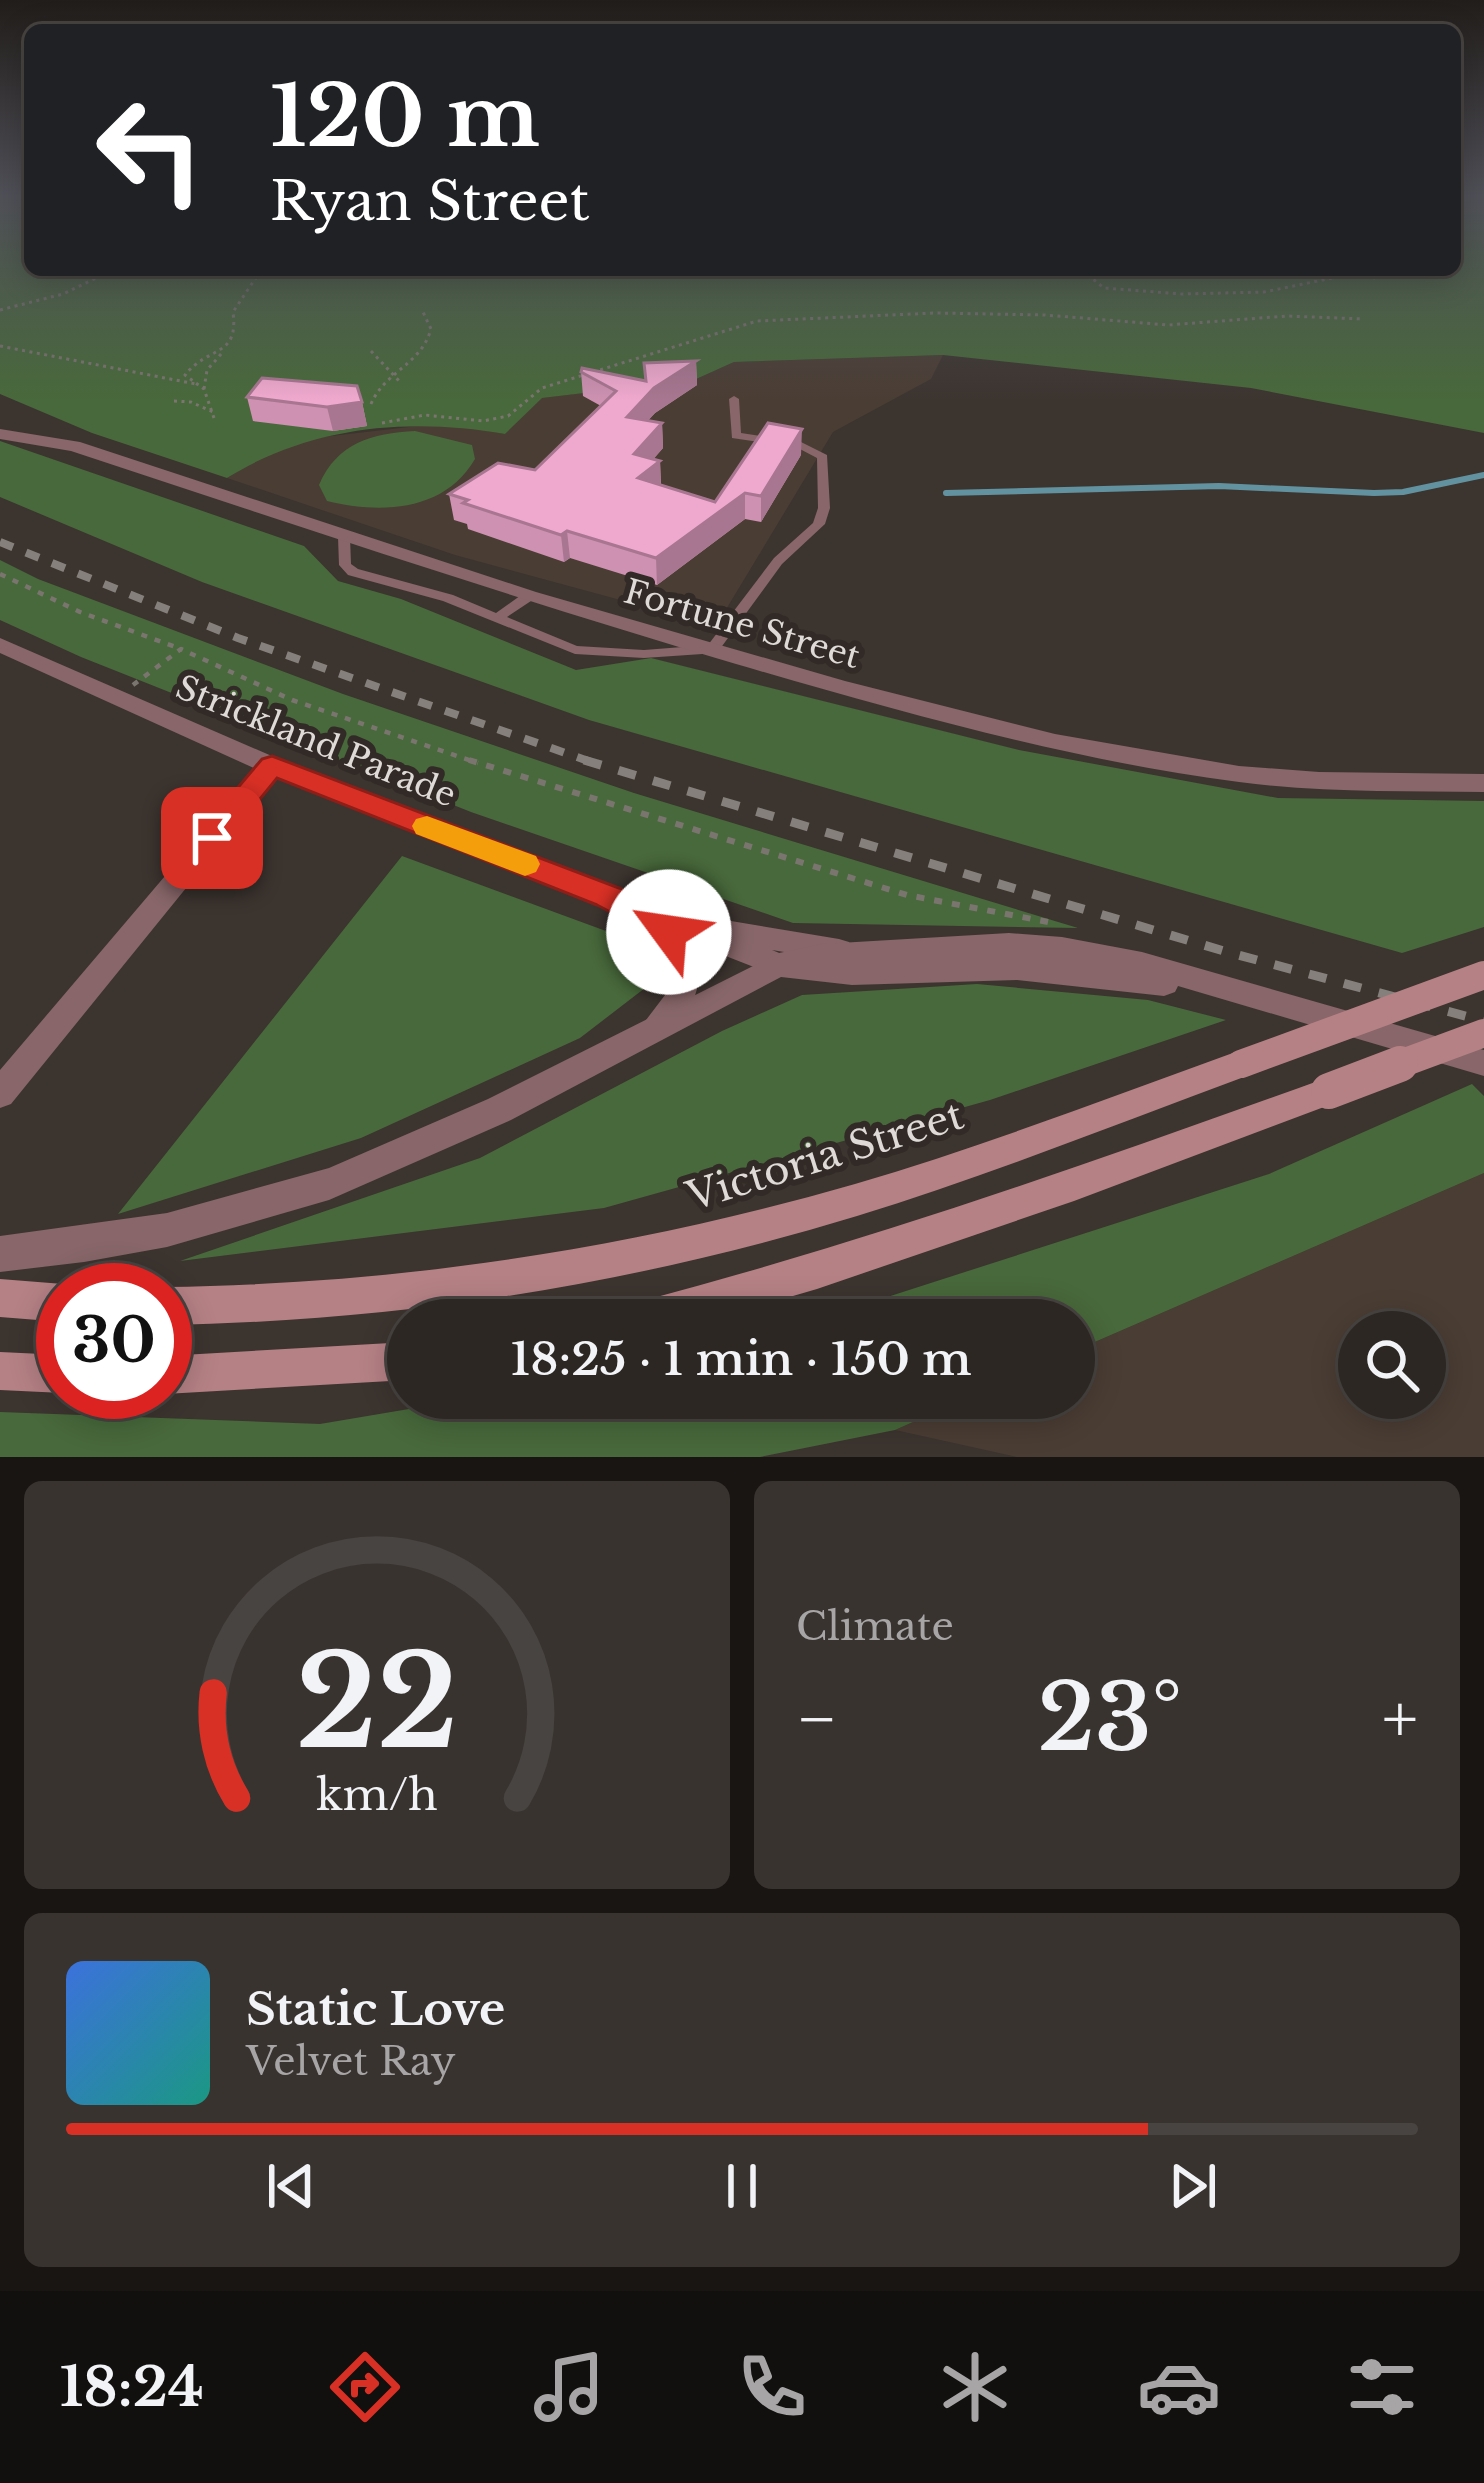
<!DOCTYPE html>
<meta charset="utf-8">
<style>
:root{--surface:#2d2723;--page:#393330;--text:#f1f3f6;--muted:#a7a5a6;--line:#484441;--accent:#d93025}
body{margin:0;font-family:"Libre Baskerville",serif;background:var(--page);color:var(--text);height:100vh;display:flex;flex-direction:column;font-size:45px;white-space:nowrap}
*{box-sizing:border-box;margin:0}
p{font-size:39px;color:var(--muted)}
.icon{flex:none;width:66px;height:66px;fill:none;stroke:currentColor;stroke-width:2;stroke-linecap:round;stroke-linejoin:round}
.map{position:relative;height:1457px;overflow:hidden}
.side{display:flex;flex-direction:column;gap:24px;padding:24px;background:#191513;flex:1}
.side>*{flex:none}
.hud{position:absolute;left:24px;top:24px;width:1437px;height:252px;border-radius:18px;box-shadow:0 6px 30px #0003,0 0 0 3px var(--line);background:#202124;color:#fff;overflow:hidden}
.fabs{position:absolute;left:1338px;top:1311px;display:grid;gap:24px}
.fabs a{display:grid;place-items:center;width:108px;height:108px;border-radius:50%;background:var(--surface);box-shadow:0 6px 30px #0003,0 0 0 3px var(--line);font-size:60px}
.speed{position:absolute;left:36px;top:1263px;display:flex;gap:24px;font-size:60px;font-weight:700;text-align:center}
.speed>*{display:grid;place-content:center;width:156px;height:156px;border-radius:50%;background:var(--surface);box-shadow:0 6px 30px #0003,0 0 0 3px var(--line);line-height:1}
.speed .limit{border:18px solid #d22;background:#fff;color:#111}
.pin{position:absolute;display:grid;place-items:center;width:102px;height:102px;color:#fff;margin:-51px;border-radius:24px;box-shadow:0 6px 18px #0006}
.me{position:absolute;width:132px;margin:-66px;rotate:301deg;stroke-linejoin:round;filter:drop-shadow(0 0 9px #0008)}
.turn{display:flex;align-items:center;gap:42px;height:252px;padding:0 48px;font-size:54px}
.turn .icon{width:156px;height:156px;stroke-width:2.5}
.turn b{display:block;font-size:84px;line-height:102px}
.big{font-size:90px;font-weight:600;line-height:1.1}
.side .widget{flex:1;display:flex;flex-direction:column;justify-content:center;gap:18px;min-width:0;padding:0 42px;border-radius:18px;background:var(--page)}
.side .dial{align-items:center;gap:0}
.dial svg{height:312px;overflow:visible;fill:none;stroke:var(--line);stroke-width:7;stroke-linecap:round;text-anchor:middle}
.dial text{fill:var(--text);stroke:none}
.song{display:flex;align-items:center;gap:36px}
.cover{width:144px;height:144px;border-radius:18px;background:linear-gradient(135deg,hsl(220 70% 55%),hsl(170 70% 35%))}
.played{height:12px;border-radius:6px;background:linear-gradient(90deg,var(--accent) 80%,var(--line) 80%)}
.keys{display:flex;justify-content:space-around;direction:ltr}
.heat{display:flex;justify-content:space-between;align-items:center;font-size:66px;direction:ltr}
.side .tiles{flex:1;display:grid;gap:24px;grid-template-columns:1fr 1fr}
.widget:last-child{grid-column:span 2}
.trip{position:absolute;left:387px;top:1299px;width:708px;height:120px;border-radius:60px;background:var(--surface);box-shadow:0 6px 30px #0003,0 0 0 3px var(--line);font-weight:600;line-height:120px;text-align:center}
.tab-bar{display:flex;height:192px;justify-content:space-around;align-items:center;background:#12100e;color:var(--muted)}
.tab-bar .icon{width:84px;height:84px}
.tab-bar .active{color:var(--accent)}
.tab-bar b{font-size:54px;color:var(--text)}
.map>svg:first-child{display:block}
</style>
<div class="map">
<svg width="1484" height="1457" viewBox="0 0 1484 1457">
<rect width="100%" height="100%" fill="#3c342f"/>
<!-- built -->
<path fill="#4a3d34" fill-rule="evenodd" d="M943 355 931 379 833 432 716 626 455 555 227 478 269 452 314 438 444 423 505 434 541 398 694 380 734 362Z
M1484 1173V1457H1017L895 1430 967 1398H1074V1351ZM1359 1332H1425V1398H1359Z"/>
<!-- green -->
<path fill="#48693b" d="M0 197H30V270H1455V197H1484V433L1251 388 943 355 734 362 694 380 542 398 505 434C410 417 310 426 227 478L92 433 0 394Z
M415 431 472 445 475 459C444 512 381 514 327 501L319 485C337 443 372 433 415 431Z
M0 441 304 546 338 581 401 599 576 670 651 658 1019 750 1278 798 1484 801V927L1402 953 589 720 202 582 0 497Z
M0 560 38 579 343 694 634 793 1078 928 793 923 471 812 81 657 0 620Z
M402 856 644 945 645 988 580 1038 361 1138 118 1214Z
M977 984 1148 1000 1226 1020 990 1100 604 1208 180 1261 480 1158 722 1031 802 995Z
M1472 1084 1484 1096V1173L1074 1351V1320H816L1269 1174Z
M474 1398H967L895 1430 760 1457H0V1412L320 1424Z"/>
<g fill="none" stroke-linecap="round" stroke-linejoin="round">
<!-- stream -->
<path stroke="#62929f" stroke-width="6" d="M946 493 1219 486 1374 493 1403 492 1484 475"/>
<!-- path-far2 -->
<path stroke="#7b7570" stroke-width="3" stroke-dasharray="3 4.5" stroke-linecap="butt" d="M1082 270 1104 288 1182 294 1264 292 1347 275 1375 278
M0 310 63 294 113 270
M0 346 196 384
M371 351 401 383
M204 389 207 370 222 353
M174 401 191 402 213 412
M371 404C385 371 421 365 431 329L423 312
M214 418 204 389 185 375C209 345 239 358 233 312L261 270
M382 423 425 415 483 421 508 416 542 388 757 321 935 313 1045 315 1168 325 1287 316 1363 319"/>
<!-- path-far1 -->
<path stroke="#7b7570" stroke-width="4.5" stroke-dasharray="6 8" stroke-linecap="butt" d="M0 574 80 612 181 649
M133 685 181 649 292 700 478 763"/>
<!-- path -->
<path stroke="#7b7570" stroke-width="6" stroke-dasharray="8 10" stroke-linecap="butt" d="M469 760 907 895 1048 922"/>
<!-- service -->
<path fill="#886669" fill-rule="evenodd" d="M734 396 739 399 741 433 801 442 827 455 830 508 825 524 782 564 717 653 644 658 575 654 443 601 348 575 339 565 338 537 344 533 350 537 351 564 358 569 453 595 496 613 524 593H534L536 596 534 599 507 617 577 646 644 650 708 645 774 558 813 523 818 508 817 458 798 448 732 438 729 399Z"/>
<!-- minor -->
<path fill="#886669" fill-rule="evenodd" d="M0 429 80 442 536 592 845 681 1055 734 1239 766 1319 772 1484 774V792C1403 791 1320 793 1239 782 1069 760 901 712 736 664 513 598 292 524 71 451L0 439Z
M0 638 281 760 707 925 719 919 839 939 849 942 854 950 849 958 839 961 772 950 789 957 794 965 789 973 779 977 690 942C695 952 699 961 699 972 700 998 677 1043 647 1033L643 1024 665 995 670 973 665 950 645 924 276 777 11 1104 0 1108V1070L256 769 0 653Z"/>
<!-- tertiary -->
<path fill="#886669" fill-rule="evenodd" d="M1009 933 1062 937 1142 952 1484 1050V1076L1178 986 1175 992 1164 996 1017 980 852 985 781 977 511 1120 329 1200 167 1247 84 1262 0 1272V1236L167 1213 329 1168 488 1099 779 953 822 944Z"/>
<!-- secondary -->
<path fill="#b58185" fill-rule="evenodd" d="M1241 1050 1252 1054 1257 1064 1252 1074C1121 1122 991 1175 857 1216 631 1285 401 1321 165 1325V1290H159L165 1287C400 1284 629 1249 855 1184 985 1146 1113 1096 1241 1050Z
M1329 1077 1340 1081 1345 1091 1340 1101 1074 1201 817 1289 711 1320H623L629 1307 642 1301C876 1239 1102 1159 1329 1077Z
M0 1279 63 1284 76 1290H63V1322L0 1317Z
M408 1342V1380L165 1394 159 1392H165V1356Z
M0 1352 63 1355V1392H67L63 1393 0 1390Z"/>
<!-- rail-far1 -->
<path stroke="#86807c" stroke-width="8" stroke-dasharray="14 14" stroke-linecap="butt" d="M0 542 238 638 594 763"/>
<!-- rail -->
<path stroke="#86807c" stroke-width="9" stroke-dasharray="18 18" stroke-linecap="butt" d="M584 760 1227 952 1484 1021"/>
<!-- secondary-bridge-far1 -->
<path stroke="#b58185" stroke-width="28" d="M1241 1064 1484 975
M1392 1067 1484 1033"/>
<!-- secondary-bridge -->
<path stroke="#b58185" stroke-width="36" d="M1329 1091 1400 1064"/>
</g>
<!-- wall -->
<path fill="#ce91b1" d="M696 361 697 385 655 413 648 420 662 423 663 448 653 459 660 461 661 485 715 502 801 455 761 522 745 519 657 585 570 558 564 562 468 529 467 524 454 520 449 494 535 470 601 406 583 396 581 372 645 381Z
M247 397 362 402 367 426 333 431 253 421Z"/>
<!-- shaded-wall -->
<path fill="#a87690" d="M696 361 697 385 655 413 629 442 627 417 654 388Z
M362 402 367 426 333 431 327 407Z
M662 423 663 448 636 480 634 454Z
M802 429 801 455 761 522V496Z
M660 461 661 487 638 478Z
M745 493V519L657 585 656 558Z
M567 531 570 558 564 562 561 535Z"/>
<!-- building -->
<path fill="#f0a9ce" stroke="#a87690" stroke-width="3" d="M696 361 654 388 627 417 662 423 634 454 660 461 638 478 715 502 768 423 802 429 761 496 745 493 656 558 567 531 561 535 463 503 468 500 449 494 498 463 535 470 616 391 581 372 582 368 646 381 644 363Z
M262 378 357 386 362 402 327 407 247 397Z"/>
<!-- sky -->
<linearGradient id="sky" x2="0" y2="1"><stop stop-color="#211d1a"/><stop offset="0.49" stop-color="#505058"/><stop offset="1" stop-color="#505058" stop-opacity="0"/></linearGradient>
<rect width="1484" height="401" fill="url(#sky)"/>
<!-- route -->
<path fill="#d93025" stroke="#8d1f18" stroke-width="3" d="M272 756 619 888 657 905 685 932 681 941C661 947 619 915 597 905L277 778 222 846H201L196 838 201 831 262 759Z"/>
<!-- slow -->
<path fill="#f59e0b" d="M427 816 536 856 540 864 536 872 525 876 416 834 412 826 416 819Z"/>
<g text-anchor="middle" dominant-baseline="central" stroke-width="12" stroke-linejoin="round" paint-order="stroke">
<!-- street labels -->
<g font-size="33" fill="#dfdad7" stroke="#322a26">
<text transform="translate(742 624) rotate(16)">Fortune Street</text>
<text transform="translate(316 741) rotate(22)">Strickland Parade</text>
</g>
<!-- near-street labels -->
<g font-size="39" fill="#dfdad7" stroke="#322a26">
<text transform="translate(825 1156) rotate(-17)">Victoria Street</text>
</g>
</g>
</svg>
<div class="fabs">
<a><svg class="icon" aria-label="search" viewBox="0 0 24 24"><circle cx="10" cy="10" r="6"/><path d="M15 15l6 6"/></svg></a>
</div>
<div class="speed"><div class="limit">30</div></div>
<div class="pin" style="left:212px;top:838px;background:#d93025"><svg class="icon" aria-label="arrive" viewBox="0 0 24 24"><path d="M6 21V4h12l-3 4 3 4H6"/></svg></div>
<svg class="me" style="left:669px;top:932px" viewBox="-20 -20 40 40"><circle r="19" fill="#fff"/><path d="M0-13L10 11 0 6-10 11z" fill="#d93025"/></svg>
<div class="trip">18:25 · 1 min · 150 m</div>
<div class="hud">
<div class="turn"><svg class="icon" aria-label="left" viewBox="0 0 24 24"><path d="M17 20v-9H6M10 6l-5 5 5 5"/></svg><div><b>120 m</b>Ryan Street</div></div>
</div>
</div>
<section class="side">
<div class="tiles">
<div class="widget dial"><svg viewBox="0 0 100 80">
<path d="M14 69A42 42 0 1 1 86 69"/>
<path d="M14 69A42 42 0 0 1 8 42" stroke="#d93025"/>
<text x="50" y="56" font-size="32" font-weight="700">22</text>
<text x="50" y="72" font-size="11">km/h</text>
</svg></div>
<div class="widget"><p>Climate</p>
<div class="heat"><a>−</a><b class="big">23°</b><a>+</a></div>
</div>
<div class="widget">
<div class="song"><i class="cover"></i><div><b>Static Love</b><p>Velvet Ray</p></div></div>
<div class="played"></div>
<div class="keys"><svg class="icon" aria-label="previous" viewBox="0 0 24 24"><path d="M18 5L8 12l10 7zM5 5v14"/></svg><svg class="icon" aria-label="pause" viewBox="0 0 24 24"><path d="M8 5v14M16 5v14"/></svg><svg class="icon" aria-label="next" viewBox="0 0 24 24"><path d="M6 5l10 7-10 7zM19 5v14"/></svg></div>
</div>
</div>
</section>
<nav class="tab-bar">
<b>18:24</b>
<svg class="icon active" aria-label="directions" viewBox="0 0 24 24"><path d="M12 3l9 9-9 9-9-9zM9 14v-3h6M13 9l2 2-2 2"/></svg>
<svg class="icon" aria-label="music" viewBox="0 0 24 24"><path d="M9 18V5l10-2v13"/><circle cx="6" cy="18" r="3"/><circle cx="16" cy="16" r="3"/></svg>
<svg class="icon" aria-label="phone" viewBox="0 0 24 24"><path d="M5 4h4l2 5-3 2q2 4 5 5l2-3 5 2v4C11 20 4 13 5 4z"/></svg>
<svg class="icon" aria-label="climate" viewBox="0 0 24 24"><path d="M12 3v18M4 7l16 10M4 17L20 7"/></svg>
<svg class="icon" aria-label="car" viewBox="0 0 24 24"><path d="M5 17H2v-5l4-1 3-4h7l3 4 3 1v5h-3M9 17h6M6 11h13"/><circle cx="7" cy="17" r="2"/><circle cx="17" cy="17" r="2"/></svg>
<svg class="icon" aria-label="filters" viewBox="0 0 24 24"><path d="M4 7h16M4 17h16"/><circle cx="9" cy="7" r="2"/><circle cx="15" cy="17" r="2"/></svg>
</nav>
